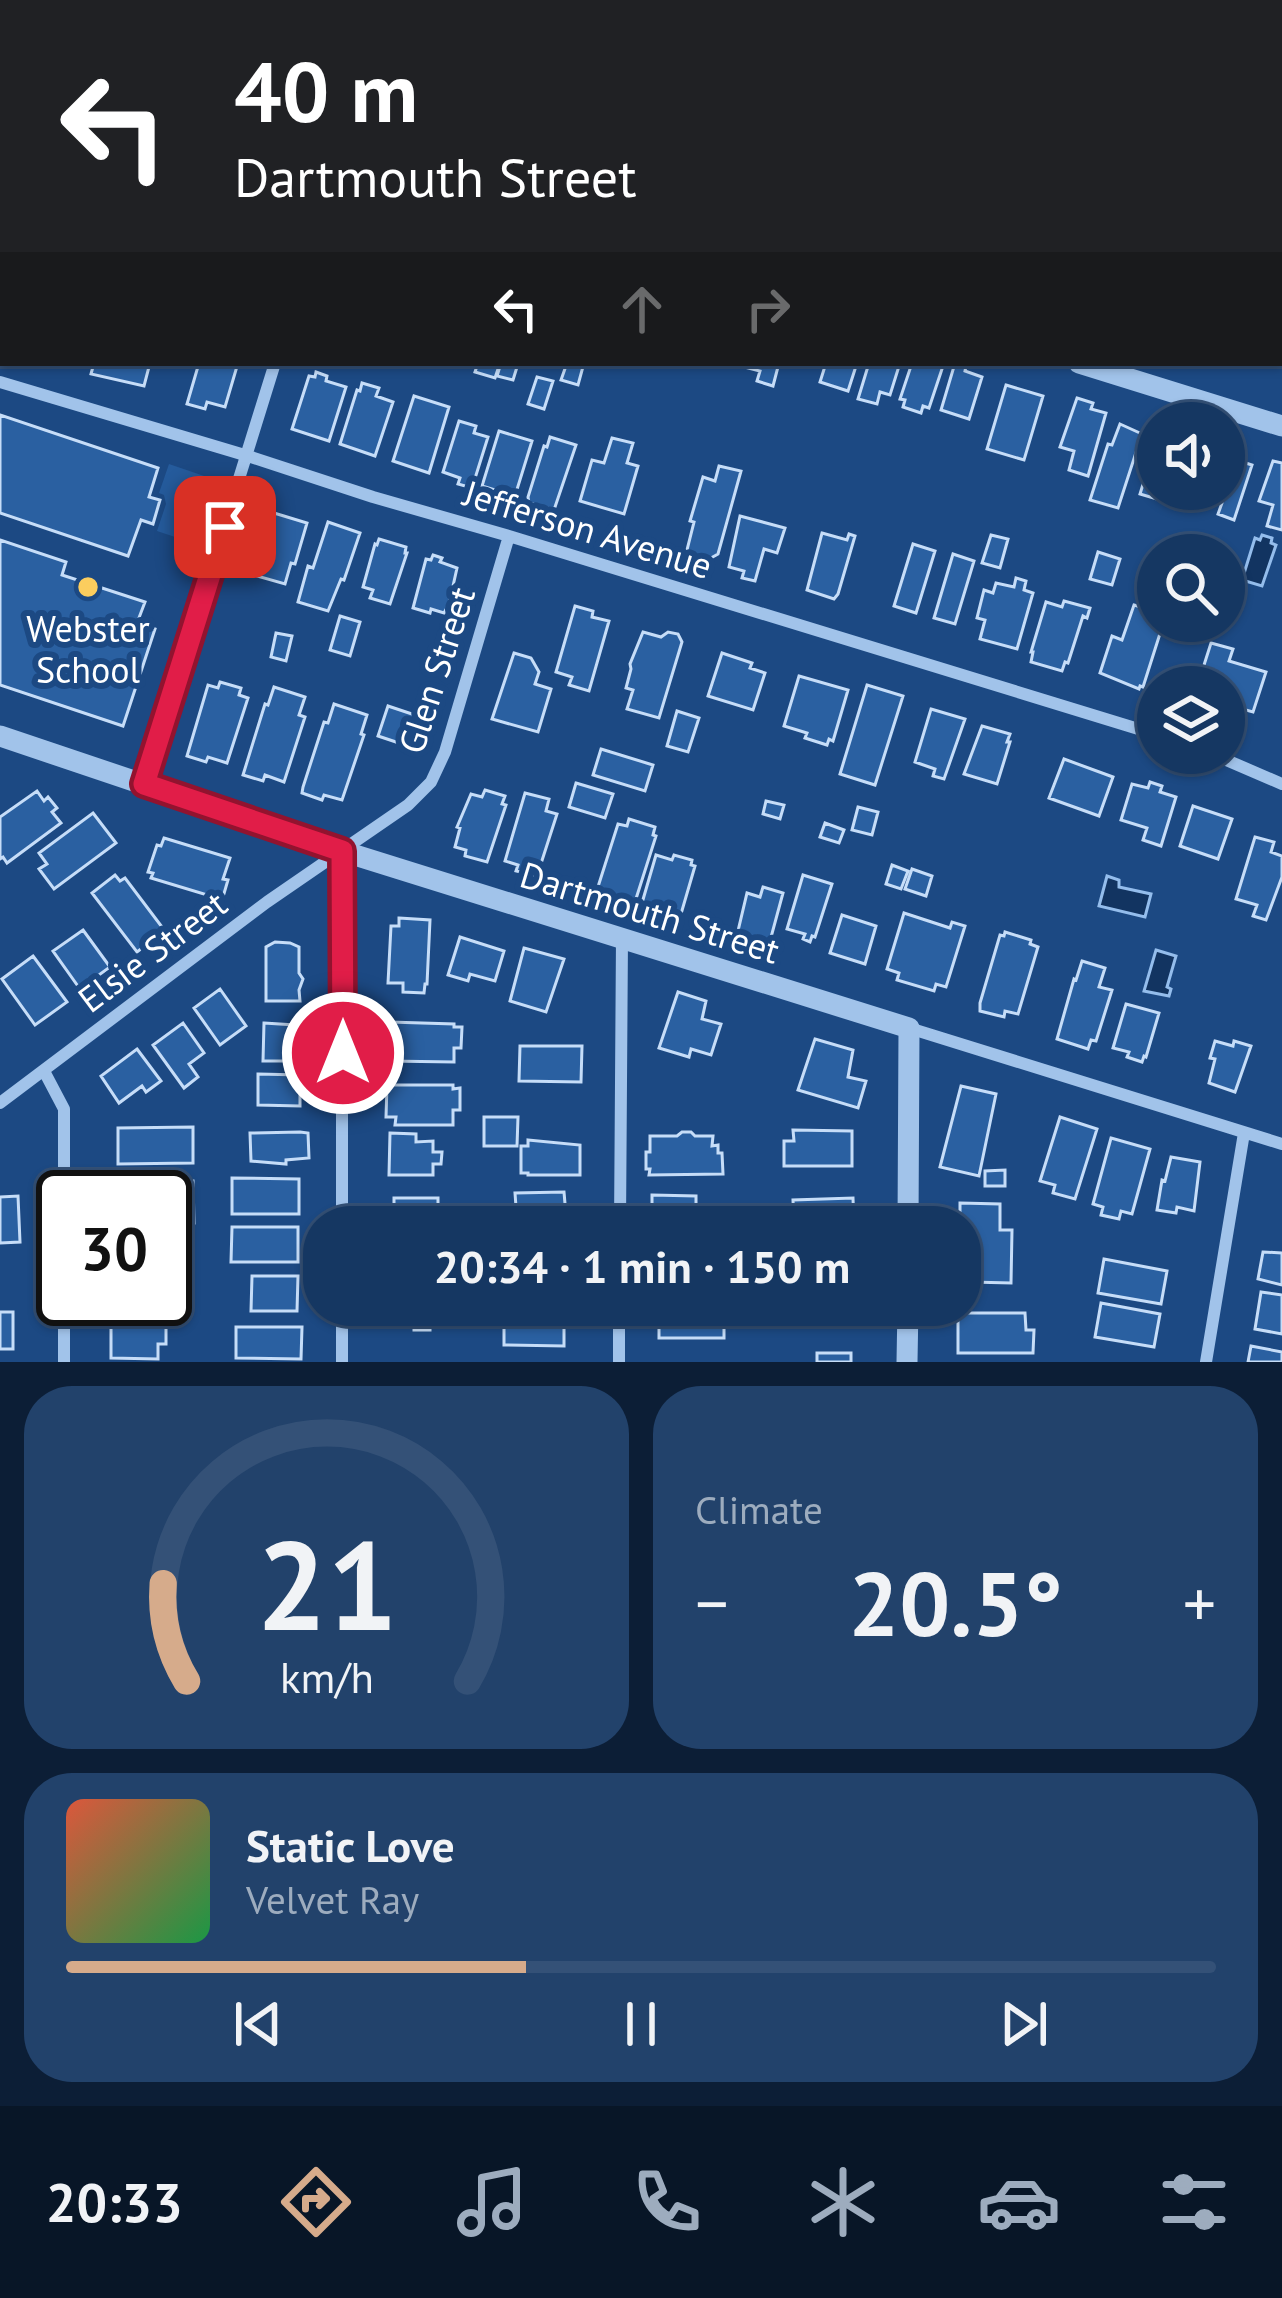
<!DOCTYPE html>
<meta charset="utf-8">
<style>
:root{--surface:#153762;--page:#22426b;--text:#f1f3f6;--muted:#9dacbe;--line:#345177;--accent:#d6ab8b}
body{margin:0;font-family:"PT Sans",sans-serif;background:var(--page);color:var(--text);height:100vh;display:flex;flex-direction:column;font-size:45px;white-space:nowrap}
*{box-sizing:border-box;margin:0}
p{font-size:39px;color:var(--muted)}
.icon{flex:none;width:66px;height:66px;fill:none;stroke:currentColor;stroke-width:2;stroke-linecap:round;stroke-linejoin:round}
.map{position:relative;height:1362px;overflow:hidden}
.drawer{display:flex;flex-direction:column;gap:24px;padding:24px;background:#0c1e36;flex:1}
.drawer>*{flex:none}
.top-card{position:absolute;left:0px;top:0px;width:1284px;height:366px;box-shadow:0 3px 9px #0004,0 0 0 3px var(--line);background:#202124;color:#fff;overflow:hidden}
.fabs{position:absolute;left:1137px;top:402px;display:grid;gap:24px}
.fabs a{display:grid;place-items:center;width:108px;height:108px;border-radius:50%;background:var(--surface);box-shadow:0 3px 9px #0004,0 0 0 3px var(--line);font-size:60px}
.speed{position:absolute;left:36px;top:1170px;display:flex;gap:24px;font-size:60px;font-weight:700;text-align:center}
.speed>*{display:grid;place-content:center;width:156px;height:156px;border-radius:50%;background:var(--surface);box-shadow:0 3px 9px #0004,0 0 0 3px var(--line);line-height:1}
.speed .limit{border:6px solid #111;border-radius:18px;background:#fff;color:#111}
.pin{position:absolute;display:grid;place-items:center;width:102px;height:102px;color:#fff;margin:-51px;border-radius:24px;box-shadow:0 6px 18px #0006}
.me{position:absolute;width:132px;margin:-66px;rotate:0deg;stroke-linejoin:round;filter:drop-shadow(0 0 9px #0008)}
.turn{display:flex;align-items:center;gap:42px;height:252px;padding:0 36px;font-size:54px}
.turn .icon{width:156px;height:156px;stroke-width:2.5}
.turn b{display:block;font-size:84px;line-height:102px}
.lanes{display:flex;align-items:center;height:114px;padding:0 36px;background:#0003;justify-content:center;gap:60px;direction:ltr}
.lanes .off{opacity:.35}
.big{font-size:90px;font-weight:800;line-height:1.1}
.drawer .tile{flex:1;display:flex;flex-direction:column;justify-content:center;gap:18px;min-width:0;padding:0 42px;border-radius:48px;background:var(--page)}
.drawer .dial{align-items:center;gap:0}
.dial svg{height:312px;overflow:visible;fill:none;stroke:var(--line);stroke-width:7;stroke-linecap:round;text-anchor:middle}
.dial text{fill:var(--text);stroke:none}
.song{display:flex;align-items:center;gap:36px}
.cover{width:144px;height:144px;border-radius:18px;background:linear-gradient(135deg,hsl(10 70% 55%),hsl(140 70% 35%))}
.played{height:12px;border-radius:6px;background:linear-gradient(90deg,var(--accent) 40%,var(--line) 40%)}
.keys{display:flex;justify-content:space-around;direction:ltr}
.heat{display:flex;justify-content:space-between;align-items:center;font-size:66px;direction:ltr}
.drawer .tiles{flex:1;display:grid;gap:24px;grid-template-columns:1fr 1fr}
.tile:last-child{grid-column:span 2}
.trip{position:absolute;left:303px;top:1206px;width:678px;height:120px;border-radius:48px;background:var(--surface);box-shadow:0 3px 9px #0004,0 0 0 3px var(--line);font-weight:800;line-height:120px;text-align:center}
.menu{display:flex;height:192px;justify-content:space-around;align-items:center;background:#081627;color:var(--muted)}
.menu .icon{width:84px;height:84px}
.menu .on{color:var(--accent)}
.menu b{font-size:54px;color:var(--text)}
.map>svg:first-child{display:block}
</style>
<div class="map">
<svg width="1282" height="1362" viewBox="0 0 1282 1362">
<rect width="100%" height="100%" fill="#1c4983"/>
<!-- green -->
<path fill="#255b9c" d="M169 464 207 477 187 541 157 531 166 504 164 495 159 493Z"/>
<!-- water -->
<path fill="#123461" stroke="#94bdec" stroke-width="3" d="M1262 535 1272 538 1271 543 1276 545 1262 586 1242 580 1255 538 1260 540Z
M1107 876 1119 880V887L1151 894 1145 917 1099 906Z
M1156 950 1176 956 1167 987 1171 989 1169 996 1144 991Z"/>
<!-- building -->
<path fill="#2a60a1" stroke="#c6ddf8" stroke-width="3" d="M94 363H150L144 386 91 374Z
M199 363H238L225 407 207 402 205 409 187 404Z
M478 363H500L495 378 475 372Z
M501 363 517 367 513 380 497 376Z
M567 363H584L578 385 561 380Z
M745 363H779L773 386 757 381 760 371 744 367Z
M826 363H857L848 391 820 382Z
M869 363H900L890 395 880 392 877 404 858 399Z
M912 363H944L929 408 923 406 921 413 903 407 905 400 900 399Z
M955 363 966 366 965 371 982 377 969 419 941 410Z
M316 372 327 376 326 381 346 387 329 441 292 429 309 376 315 377Z
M537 377 553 381 544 409 528 404Z
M362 383 379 388 376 396 393 402 375 456 340 444 357 390 360 391Z
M1006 385 1043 396 1024 460 987 449Z
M414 396 449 407 429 473 393 461Z
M1077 398 1093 403 1091 409 1106 413 1088 476 1069 470 1074 451 1060 447Z
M0 415 158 468 149 497 160 500 153 524 141 520 128 556 0 513Z
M459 421 476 426 474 433 488 437 472 488 458 484 460 478 443 472Z
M1120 424 1142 434 1118 508 1090 500 1108 444 1112 445Z
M499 431 532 441 515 496 482 486Z
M1158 436V489H1174L1170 503 1140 494Z
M550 437 576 445 554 510 529 503 528 497 544 446 547 447Z
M612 438 633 443 627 463 638 466 624 514 580 501 592 460 604 463Z
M1224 456 1252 465 1234 520 1218 514 1222 503 1202 497 1204 489H1224Z
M1273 461 1282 463V530L1267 526 1273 505 1259 501Z
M719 466 741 471 718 554 711 558 704 556 703 559 686 554 694 522 690 521 703 477 715 481Z
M274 513 307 523 295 564 291 563 285 584 257 576Z
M740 516 785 528 777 553 764 549 755 581 742 578 744 571 729 567Z
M328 522 360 533 344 580 341 579 328 611 298 602 308 566 313 568Z
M822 533 847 540 849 534 855 536 838 594 834 599 807 590Z
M991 535 1008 539 1000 568 982 563Z
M379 539 406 547 405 553H407L390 604 370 598 373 590 363 587 375 544 377 545Z
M0 540 66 562 62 575 145 602 137 623 155 629 123 726 0 685Z
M913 544 935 551 916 613 894 606Z
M1098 552 1120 559 1112 585 1090 579Z
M953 554 974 561 955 624 934 618Z
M433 555 442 558 440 562 457 568 449 604 444 613 431 609 430 613 413 608 426 559 431 560Z
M1016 578 1026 581 1024 590 1033 593 1017 649 980 639 985 620 977 618 984 590 993 593 996 583 1014 587Z
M1064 601 1090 608 1087 618 1083 616 1068 663 1065 662 1062 671 1031 662 1033 652H1031L1046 602 1062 607Z
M1134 605 1158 612V621H1164L1143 687 1140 686 1139 689 1100 673 1112 636 1122 640Z
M575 606 593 611 592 617 609 621 589 691 569 685 572 677 556 672Z
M340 616 360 622 350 656 330 650Z
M643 632 661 637 668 632 678 634 682 642 659 718 627 709 633 690 626 688 631 669 630 664Z
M276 633 292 636 286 661 271 657Z
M1211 643 1233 649 1229 661 1266 672 1253 712 1224 704V687H1197Z
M514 653 531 658 539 672 535 684 551 689 538 732 492 719Z
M722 653 752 663 750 668 765 673 753 710 708 696Z
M799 676 848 690 833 741 829 739 827 745 805 738 807 733 784 726Z
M220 682 241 688 239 695 248 698 227 763 208 757 206 762 187 756 208 685 218 688Z
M867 685 903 696 875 785 840 774Z
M274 687 305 697 299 715 305 717 284 782 265 775 263 781 243 775 265 704 268 705Z
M334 704 367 715 361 734 364 735 342 800 324 795 322 800 302 793 303 787 324 722 328 723Z
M388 706 418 716 408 746 378 736Z
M931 709 965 719 944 779 933 776 935 769 915 762Z
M677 711 699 718 688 752 667 746Z
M982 726 1010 734 1007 742H1010L997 784 964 774Z
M601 749 653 765 645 791 593 775Z
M1064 759 1113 777 1099 816 1049 798Z
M1150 782 1162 786 1160 792 1176 797 1161 846 1143 840 1147 828 1121 820 1132 784 1148 788Z
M576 783 613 794 605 818 569 807Z
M485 790 505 796 502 804 506 805 487 862 465 856 466 850 455 847 460 828 457 827 471 794 482 797Z
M37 791 44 801 48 797 57 808 52 812 61 823 7 863 3 857 0 859V817Z
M525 793 549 799 546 811 557 814 537 876 516 871 518 865 505 861Z
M766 801 784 805 780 819 763 814Z
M1193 806 1232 819 1218 859 1180 846Z
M858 807 878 812 872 835 852 830Z
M93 813 116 843 54 889 39 869 47 864 39 853Z
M629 819 655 827 653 835 656 836 634 905 596 893 618 824 627 826Z
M825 823 844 830 839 843 820 837Z
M1255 837 1274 842 1271 852 1282 856V877L1266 920 1253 916 1257 905 1236 899Z
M164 838 230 858 223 879 228 880 223 897 218 896 217 898 151 878 153 873 148 872 157 845 161 846Z
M656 855 672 860 674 855 692 860 691 865 695 866 681 914 677 913 675 920 643 911 646 904 642 903Z
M892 865 908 871 901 889 886 884Z
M912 869 932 876 926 896 905 889Z
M115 875 120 881 125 878 165 931 137 952 92 893Z
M803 875 832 884 815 937 812 936 810 942 803 939 805 934 787 929Z
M763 887 783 893 770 941 757 936 751 939 741 936 738 931 747 893 760 897Z
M904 913 950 928 952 922 965 926 946 987 936 984 934 991 897 980 899 973 887 969Z
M842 915 876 926 865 964 830 953Z
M399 918 430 920 427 984H425L424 993 403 992V983H388L391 926H399Z
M83 930 110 967 96 977 99 981 86 991 83 987 80 989 53 951Z
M1005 932 1031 940 1030 944 1038 947 1018 1014 1005 1011 1004 1017 980 1011V1003L1000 935 1004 936Z
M460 937 504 951 495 981 470 974 468 981 448 975Z
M275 942 290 943 299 947V973L303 979 299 990 300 1001H266V947Z
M524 948 564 959 546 1012 510 1001Z
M33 956 67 1002 35 1025 2 979Z
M1082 961 1105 968 1099 987 1112 990 1096 1041 1091 1040 1088 1049 1057 1039 1074 979 1076 980Z
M220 989 246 1026 220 1045 194 1008Z
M678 992 706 1001 702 1019 721 1024 711 1055 691 1049 689 1057 659 1048Z
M1126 1004 1159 1013 1146 1057 1144 1056 1142 1062 1127 1057 1129 1052 1113 1048Z
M389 1022 454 1024V1027H462L461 1048H454V1062L388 1061Z
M183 1023 204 1053 189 1064 198 1077 184 1088 153 1045Z
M264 1023 310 1026V1046H301V1061H263Z
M815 1039 853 1050 848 1077 866 1081 858 1108 798 1090Z
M1215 1041 1233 1046 1234 1041 1251 1046 1235 1092 1209 1083 1215 1059 1210 1058Z
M520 1046H582L581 1082 519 1081Z
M137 1049 161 1081 146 1092 142 1086 119 1103 101 1076Z
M258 1074 300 1075V1079H306V1091H300V1106L258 1105Z
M387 1085H453V1089L460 1088V1110H453V1125H395L396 1117H386Z
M961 1086 996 1094 979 1176 940 1167Z
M484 1117H518L517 1146H484Z
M1060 1117 1097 1129 1075 1199 1053 1193 1055 1185 1040 1181Z
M193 1127V1163L118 1164V1128Z
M793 1130 852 1131V1166H784V1141H794Z
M300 1132 308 1133 309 1158 286 1160V1164L251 1161 250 1133Z
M682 1132H691L695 1136H713L712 1146 718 1145V1153H722L723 1174 649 1175 650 1169H646V1152H650V1136H677Z
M390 1133 416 1134V1142L433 1141V1152H442L441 1164H433V1175H389Z
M1111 1138 1150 1149 1132 1214 1121 1211 1119 1219 1101 1215 1103 1207 1093 1204Z
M528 1140 580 1145V1175H528V1173H521V1146H528Z
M1171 1157 1200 1162 1194 1211 1177 1207 1176 1213 1157 1210 1162 1180 1165 1181Z
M1005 1170V1186H985V1171Z
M232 1178 299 1179V1214H232Z
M117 1181H193L194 1223H165V1197H117Z
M564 1192 567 1227H511V1207H516L515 1193Z
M652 1195 696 1196V1207H712V1227H652Z
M18 1196 20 1242 0 1243V1197Z
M394 1198H438V1227H394Z
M853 1198 854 1227 794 1226 793 1200Z
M960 1203 1000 1204V1230H1012L1011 1283 971 1282 972 1234 960 1233Z
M232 1227H298V1262H231Z
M1263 1252 1282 1253V1285L1258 1279Z
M1104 1259 1167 1271 1161 1304 1098 1293Z
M165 1269H185V1276H191V1303H184V1311H109V1299H165Z
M252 1276H298L297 1311H251Z
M1261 1292 1282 1295V1334L1255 1329Z
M1101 1303 1160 1314 1154 1347 1095 1337Z
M394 1305H450V1310H430V1330H414V1321H394Z
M504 1305 564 1306V1346L504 1345Z
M666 1305H720V1325H724V1338H659V1317H666Z
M0 1312H13V1349H0Z
M958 1313H1025L1026 1330H1034L1033 1353H958Z
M166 1325V1344H158V1359L111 1358V1327Z
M236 1327H302L301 1359 236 1358Z
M1251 1346 1282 1352V1362H1248Z
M817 1353H851V1362H817Z"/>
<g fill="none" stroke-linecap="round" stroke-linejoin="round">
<!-- minor -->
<path stroke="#a1c3ea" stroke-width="12" d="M813 0 823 3
M383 3 384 0
M1281 139H1282
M0 382 248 456 373 497 509 536 1158 735
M1210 753 1282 784
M144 784 275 363
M342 851V1227
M909 1028 1282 1144
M44 1071 64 1109V1197
M0 1103 267 902 408 805 431 782 445 752 509 536
M620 1227 622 937
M64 1362V1299
M342 1362V1305
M619 1362V1305
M1206 1362 1244 1133"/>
<!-- tertiary -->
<path stroke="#a1c3ea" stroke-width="21" d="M0 37 3 38
M1079 363 1282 426
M0 736 342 851 909 1028 908 1227
M907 1362 908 1305"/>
</g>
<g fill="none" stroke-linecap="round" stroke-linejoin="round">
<defs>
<path id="route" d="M225 527 144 784 342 851 343 1053"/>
</defs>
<!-- route casing -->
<use href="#route" stroke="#92132f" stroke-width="30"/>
<!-- route -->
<use href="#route" stroke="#e11d48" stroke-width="21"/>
</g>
<!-- markers -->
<circle fill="#fbcd5e" stroke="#1c4983" stroke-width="4.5" cx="88" cy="587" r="12"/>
<g text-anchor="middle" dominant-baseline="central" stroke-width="12" stroke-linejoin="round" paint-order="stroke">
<!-- street labels -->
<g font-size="36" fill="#fff" stroke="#1c4983">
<text transform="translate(588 529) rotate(17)">Jefferson Avenue</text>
<text transform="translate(436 670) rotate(-72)">Glen Street</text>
<text transform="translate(650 912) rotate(17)">Dartmouth Street</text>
<text transform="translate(152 951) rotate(-37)">Elsie Street</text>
</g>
<!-- poi labels -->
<g font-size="36" fill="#fff" stroke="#1c4983">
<text x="88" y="628">Webster<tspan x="88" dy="41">School</tspan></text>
</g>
</g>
</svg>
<div class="fabs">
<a><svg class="icon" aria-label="sound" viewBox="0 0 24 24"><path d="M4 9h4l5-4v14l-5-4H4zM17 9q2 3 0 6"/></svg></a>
<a><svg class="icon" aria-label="search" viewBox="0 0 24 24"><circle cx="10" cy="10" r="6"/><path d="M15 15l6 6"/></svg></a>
<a><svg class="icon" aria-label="layers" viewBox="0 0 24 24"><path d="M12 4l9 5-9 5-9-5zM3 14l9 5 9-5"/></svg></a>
</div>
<div class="speed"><div class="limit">30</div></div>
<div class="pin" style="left:225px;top:527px;background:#d93025"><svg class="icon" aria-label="arrive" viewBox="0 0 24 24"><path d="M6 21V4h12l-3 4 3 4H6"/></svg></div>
<svg class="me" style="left:343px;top:1053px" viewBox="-20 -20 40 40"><circle r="17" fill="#e11d48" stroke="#fff" stroke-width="3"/><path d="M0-11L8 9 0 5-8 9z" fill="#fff"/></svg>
<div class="trip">20:34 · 1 min · 150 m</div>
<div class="top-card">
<div class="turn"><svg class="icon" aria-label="left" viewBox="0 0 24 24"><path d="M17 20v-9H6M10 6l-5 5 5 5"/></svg><div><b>40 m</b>Dartmouth Street</div></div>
<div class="lanes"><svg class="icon" aria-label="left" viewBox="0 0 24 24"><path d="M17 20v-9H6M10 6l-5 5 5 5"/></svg><svg class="icon off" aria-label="ahead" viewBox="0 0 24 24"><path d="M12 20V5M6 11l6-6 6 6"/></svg><svg class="icon off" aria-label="right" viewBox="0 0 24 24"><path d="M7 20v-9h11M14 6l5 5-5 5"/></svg></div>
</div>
</div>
<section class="drawer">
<div class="tiles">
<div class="tile dial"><svg viewBox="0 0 100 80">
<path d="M14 69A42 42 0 1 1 86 69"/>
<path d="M14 69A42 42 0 0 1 8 44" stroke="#d6ab8b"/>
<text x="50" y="56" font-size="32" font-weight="700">21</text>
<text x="50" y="72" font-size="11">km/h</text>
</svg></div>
<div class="tile"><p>Climate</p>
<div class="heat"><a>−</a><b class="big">20.5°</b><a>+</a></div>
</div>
<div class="tile">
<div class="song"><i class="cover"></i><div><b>Static Love</b><p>Velvet Ray</p></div></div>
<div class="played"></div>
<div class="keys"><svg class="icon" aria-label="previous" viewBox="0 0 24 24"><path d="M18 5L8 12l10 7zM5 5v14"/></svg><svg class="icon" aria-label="pause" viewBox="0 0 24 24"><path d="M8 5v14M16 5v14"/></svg><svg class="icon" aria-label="next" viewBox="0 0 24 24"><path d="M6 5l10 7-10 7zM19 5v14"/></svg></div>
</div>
</div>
</section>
<nav class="menu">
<b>20:33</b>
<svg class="icon on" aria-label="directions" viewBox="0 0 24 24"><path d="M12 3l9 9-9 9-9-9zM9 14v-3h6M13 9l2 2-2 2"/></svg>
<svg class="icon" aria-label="music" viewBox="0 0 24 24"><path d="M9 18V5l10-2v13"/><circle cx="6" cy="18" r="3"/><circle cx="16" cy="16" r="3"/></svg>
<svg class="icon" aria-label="phone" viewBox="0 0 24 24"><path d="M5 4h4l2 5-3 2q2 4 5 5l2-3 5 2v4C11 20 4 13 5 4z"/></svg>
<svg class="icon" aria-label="climate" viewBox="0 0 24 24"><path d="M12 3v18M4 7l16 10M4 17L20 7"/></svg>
<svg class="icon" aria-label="car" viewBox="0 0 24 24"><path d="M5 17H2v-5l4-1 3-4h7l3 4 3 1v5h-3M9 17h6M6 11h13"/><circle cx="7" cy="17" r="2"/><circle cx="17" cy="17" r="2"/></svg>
<svg class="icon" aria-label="filters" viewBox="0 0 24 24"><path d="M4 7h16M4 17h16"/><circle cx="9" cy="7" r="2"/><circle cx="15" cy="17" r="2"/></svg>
</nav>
